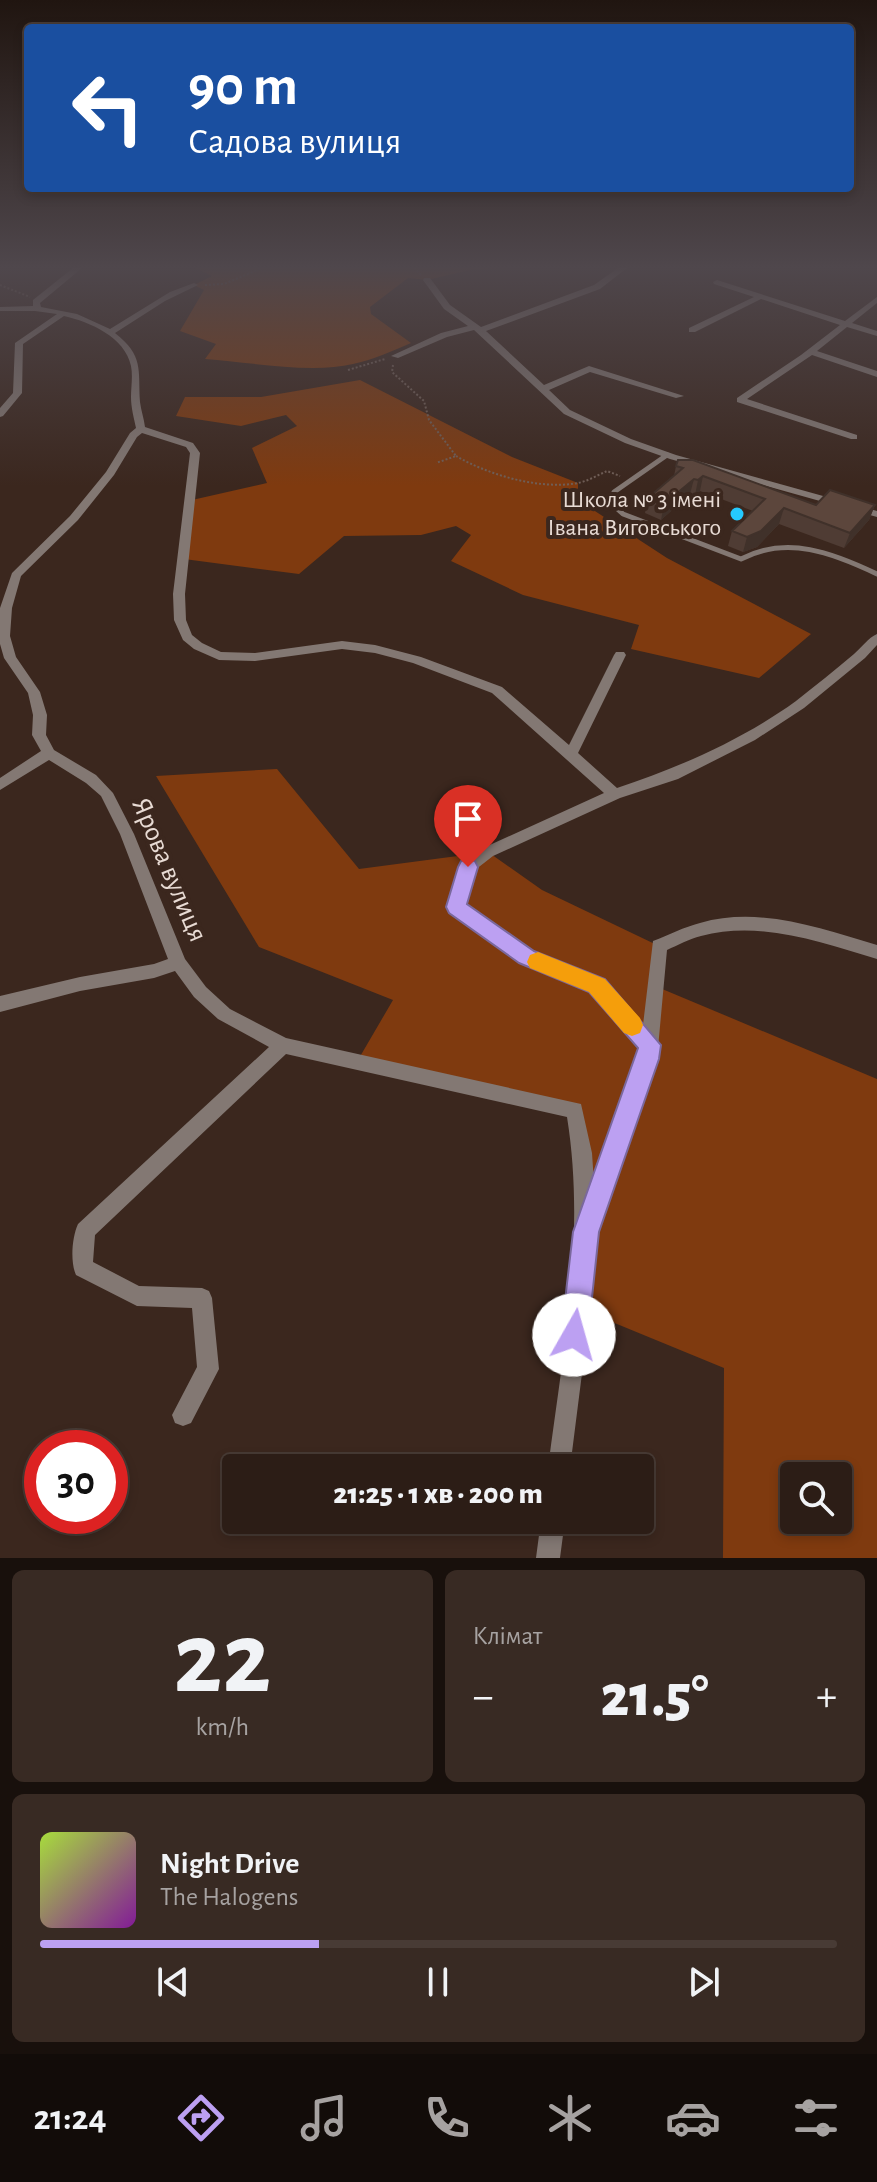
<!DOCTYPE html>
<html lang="uk">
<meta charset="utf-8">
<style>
:root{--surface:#2c1d16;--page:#382a23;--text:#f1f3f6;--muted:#a6a2a1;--line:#483b35;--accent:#bca0f2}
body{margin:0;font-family:"Alegreya Sans",sans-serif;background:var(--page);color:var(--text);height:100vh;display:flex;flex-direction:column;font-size:30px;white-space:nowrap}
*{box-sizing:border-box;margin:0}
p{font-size:26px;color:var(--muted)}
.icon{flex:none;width:44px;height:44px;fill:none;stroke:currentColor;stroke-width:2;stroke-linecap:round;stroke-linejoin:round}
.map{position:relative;height:1558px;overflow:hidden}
.drawer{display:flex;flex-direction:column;gap:12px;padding:12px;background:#18100c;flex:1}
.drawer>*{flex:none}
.banner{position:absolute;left:24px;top:24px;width:830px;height:168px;border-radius:8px;box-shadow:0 4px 12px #0003,0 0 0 2px var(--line);background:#1a4fa0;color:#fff;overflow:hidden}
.buttons{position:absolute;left:780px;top:1462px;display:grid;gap:16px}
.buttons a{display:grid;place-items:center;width:72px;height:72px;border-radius:8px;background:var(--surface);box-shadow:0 4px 12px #0003,0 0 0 2px var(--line);font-size:40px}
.speed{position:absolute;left:24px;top:1430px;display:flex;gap:16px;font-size:40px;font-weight:700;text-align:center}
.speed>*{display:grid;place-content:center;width:104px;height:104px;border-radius:50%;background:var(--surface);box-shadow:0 4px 12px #0003,0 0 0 2px var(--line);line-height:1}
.speed .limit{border:12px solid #d22;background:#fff;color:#111}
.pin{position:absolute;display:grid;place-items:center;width:68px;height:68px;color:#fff;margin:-82px -34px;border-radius:50% 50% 50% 0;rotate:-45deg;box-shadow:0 0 8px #0007}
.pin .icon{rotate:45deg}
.me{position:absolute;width:88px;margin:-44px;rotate:7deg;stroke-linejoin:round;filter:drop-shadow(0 0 6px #0008)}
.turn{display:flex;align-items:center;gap:28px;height:168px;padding:0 32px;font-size:36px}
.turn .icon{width:104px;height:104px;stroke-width:2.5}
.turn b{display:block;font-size:56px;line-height:68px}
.big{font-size:60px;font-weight:800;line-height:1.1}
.drawer .widget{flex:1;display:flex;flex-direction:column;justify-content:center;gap:12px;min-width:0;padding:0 28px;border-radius:12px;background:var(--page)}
.drawer .dial{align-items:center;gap:0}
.dial b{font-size:104px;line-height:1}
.song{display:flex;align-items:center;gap:24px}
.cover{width:96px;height:96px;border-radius:12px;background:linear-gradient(135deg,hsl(80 70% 55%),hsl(290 70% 35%))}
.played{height:8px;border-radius:4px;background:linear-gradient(90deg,var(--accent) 35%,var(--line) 35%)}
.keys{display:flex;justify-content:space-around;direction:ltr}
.heat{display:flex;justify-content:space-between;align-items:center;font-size:44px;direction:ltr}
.drawer .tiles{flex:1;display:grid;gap:12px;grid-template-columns:1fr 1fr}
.widget:last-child{grid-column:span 2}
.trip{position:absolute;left:222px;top:1454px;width:432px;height:80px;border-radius:8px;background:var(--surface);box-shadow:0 4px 12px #0003,0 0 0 2px var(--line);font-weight:800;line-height:80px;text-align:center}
.tab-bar{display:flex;height:128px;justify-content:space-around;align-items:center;background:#120c09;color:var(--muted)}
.tab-bar .icon{width:56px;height:56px}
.tab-bar .selected{color:var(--accent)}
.tab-bar b{font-size:36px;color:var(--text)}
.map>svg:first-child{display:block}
</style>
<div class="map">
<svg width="877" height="1558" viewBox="0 0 877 1558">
<rect width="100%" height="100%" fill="#3b271e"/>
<!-- green -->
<path fill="#7f3a0f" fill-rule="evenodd" d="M195 268H528L474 269 427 280 408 278 370 307 371 314 411 343C393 351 372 360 353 364 311 374 249 362 205 359L216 344 180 331 204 290 194 285 212 276Z
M360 380 512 457 578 483V500L667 558 811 634 759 678 631 649 639 625 523 595 451 561 471 535 456 526 421 535 344 536 299 574 184 559 192 500 267 483 252 448 297 426 286 415 241 426 176 416 185 397H261Z
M277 769 359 869 488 852 542 890 659 946 655 986 877 1079V1558H723L724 1368 578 1308 575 1110 358 1060 393 1000 259 947 156 776ZM794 1476H838V1520H794Z"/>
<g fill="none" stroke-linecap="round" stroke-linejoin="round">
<!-- path -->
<path stroke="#705e56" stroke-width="2" stroke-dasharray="2 2" stroke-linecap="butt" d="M414 268 421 275
M0 285 30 297
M205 285 224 284 262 268
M393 365 392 372 424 401 429 420 456 456 436 463
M348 370 385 359
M456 456C489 475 539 490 578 483 588 481 598 475 607 471L620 476"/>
<!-- lane -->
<path stroke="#837873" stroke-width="5" d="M667 455 614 492 612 504 623 514 741 559C787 535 833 553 877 574"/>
<!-- street -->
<path fill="#837873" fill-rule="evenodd" d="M73 268H82L40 303 41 307 77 314 110 329 170 292 194 283 198 285 165 301 115 333C144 356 138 369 140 402 141 410 144 419 145 427L193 443 200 453 185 594 186 620 192 635 202 643 221 652 255 653 342 641 375 645 421 657 502 687 569 745 614 655 616 652H624L626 655 578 753 617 788C680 767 742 740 796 701 815 686 835 670 854 654 862 647 868 638 877 634V645L865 658 804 708 755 740 678 779 620 798 493 856 475 870 465 905 532 952 603 981 643 1025 653 941C669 935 684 927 700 923 759 906 820 928 877 945V959C821 942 760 920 701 936 689 939 678 945 667 950L657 1059 595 1231 587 1334 570 1468H548C563 1351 586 1235 567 1117L286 1054 95 1235 93 1262 139 1286 202 1288 209 1291 212 1298 219 1369 191 1423 183 1426 175 1423 172 1415 197 1367 192 1308 137 1306 76 1275C70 1262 72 1237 78 1224L269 1047 218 1019 194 997 175 971 154 978 80 991 0 1012V996L80 977 154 964 168 959 120 834 101 796 86 783 49 760 0 790V778L41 751 32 735 33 715 28 693 4 658 0 644V608L12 573 70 516 106 472 130 433 136 428C134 418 131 408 131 397 131 387 133 376 131 366 125 337 90 322 64 316L23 344 22 393 3 416 0 417V408L13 393 15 343 57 314 35 311H0V307L33 306V300ZM142 433 186 447 190 453 173 594 174 620 183 640 194 649 219 660 255 661 342 649 375 653 413 663 492 693 604 793 483 848 463 863 448 907 450 912 520 962 591 991 640 1048 639 1059 594 1183 592 1153 581 1104 286 1038 230 1009 206 987 185 959 134 834 113 793 96 775 54 750 46 735 47 715 40 692 16 657 10 636 12 608 21 576 78 520 114 475 137 437Z
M618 268H627L600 289 486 331 544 385 589 366 684 396 676 398 590 372 549 390 570 410 631 439 676 455 877 511V517L670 459 625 443 564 414 474 330 447 337 398 358 391 356 441 333 468 326 444 309 423 280 424 278H430L450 305 481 327 594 285Z
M717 280 845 321 877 297V303L852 323 877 331V336L847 327 817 351 877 371V377L812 355 747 399 857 435V439H851L737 402V398L801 355 840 325 761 299 695 332H689V328L754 297 714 284 713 282Z
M541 1520H565L560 1558H536Z"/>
</g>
<!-- wall -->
<path fill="#4f3c34" d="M676 466 816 505H875L869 520 844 548 779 524 757 547 743 552 728 546 732 531 753 511 700 491 695 495 690 494 661 520 645 513 648 498 674 476Z"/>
<!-- shaded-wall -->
<path fill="#40312a" d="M703 476 700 491 695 495 698 480Z
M694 479 690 494 661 520 664 504Z
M875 505 869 520 844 548 850 533Z
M784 508 779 524 757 547 743 552 747 537Z"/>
<!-- building -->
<path fill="#5c463c" stroke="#40312a" stroke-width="2" d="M678 460H693L816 505 830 490 875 505 850 533 784 508 761 531 747 537 732 531 765 499 703 476 698 480 694 479 664 504 648 498 683 468 676 466Z"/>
<!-- sky -->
<linearGradient id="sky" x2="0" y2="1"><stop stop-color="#201510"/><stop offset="0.55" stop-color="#4f474c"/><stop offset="1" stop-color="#4f474c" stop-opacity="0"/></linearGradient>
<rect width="877" height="486" fill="url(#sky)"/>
<!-- route -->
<path fill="#bca0f2" stroke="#7a689d" stroke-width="2" d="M468 859 475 861 478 867 467 904 534 951 605 979 661 1045 659 1059 599 1232 588 1335 584 1344 574 1348 565 1344 561 1335 573 1232 638 1048 589 992 519 963 449 913 446 907 458 867 461 861Z"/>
<!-- slow -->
<path fill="#f59e0b" d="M538 952 605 979 640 1018 643 1025 640 1033 632 1036 624 1033 589 992 530 968 527 962 530 955Z"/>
<!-- markers -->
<circle fill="#25c9fe" stroke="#3b271e" stroke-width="3" cx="737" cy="514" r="8"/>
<g text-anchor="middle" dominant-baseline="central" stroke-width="8" stroke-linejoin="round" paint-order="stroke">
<!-- far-poi labels -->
<g font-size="24" fill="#e8dbd4" stroke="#3b271e" text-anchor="end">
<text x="721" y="500">Школа № 3 імені<tspan x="721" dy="28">Івана Виговського</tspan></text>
</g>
<!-- street labels -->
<g font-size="28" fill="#e8dbd4" stroke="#3b271e">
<text transform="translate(169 870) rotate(67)">Ярова вулиця</text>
</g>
</g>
</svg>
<div class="buttons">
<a><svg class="icon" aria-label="search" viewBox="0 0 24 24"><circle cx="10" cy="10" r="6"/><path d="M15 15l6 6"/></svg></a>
</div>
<div class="speed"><div class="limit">30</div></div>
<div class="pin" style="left:468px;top:867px;background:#d93025"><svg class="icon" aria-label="arrive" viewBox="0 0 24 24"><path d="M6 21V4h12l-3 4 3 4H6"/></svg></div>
<svg class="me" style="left:574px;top:1335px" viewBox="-20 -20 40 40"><circle r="19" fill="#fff"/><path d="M0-13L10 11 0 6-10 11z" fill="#bca0f2"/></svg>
<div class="trip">21:25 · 1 хв · 200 m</div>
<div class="banner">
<div class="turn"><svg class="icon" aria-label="left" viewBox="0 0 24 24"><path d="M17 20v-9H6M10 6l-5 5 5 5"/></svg><div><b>90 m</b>Садова вулиця</div></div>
</div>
</div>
<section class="drawer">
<div class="tiles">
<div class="widget dial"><b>22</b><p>km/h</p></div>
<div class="widget"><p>Клімат</p>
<div class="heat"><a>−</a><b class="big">21.5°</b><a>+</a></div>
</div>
<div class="widget">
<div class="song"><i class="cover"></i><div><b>Night Drive</b><p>The Halogens</p></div></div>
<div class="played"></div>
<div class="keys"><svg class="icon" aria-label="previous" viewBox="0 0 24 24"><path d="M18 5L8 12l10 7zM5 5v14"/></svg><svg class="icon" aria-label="pause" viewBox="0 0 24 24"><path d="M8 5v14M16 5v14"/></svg><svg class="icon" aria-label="next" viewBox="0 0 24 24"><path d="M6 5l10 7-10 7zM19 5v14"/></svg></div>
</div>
</div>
</section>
<nav class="tab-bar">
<b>21:24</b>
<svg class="icon selected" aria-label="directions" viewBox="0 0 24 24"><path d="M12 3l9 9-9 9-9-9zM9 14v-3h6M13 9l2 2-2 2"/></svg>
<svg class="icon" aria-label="music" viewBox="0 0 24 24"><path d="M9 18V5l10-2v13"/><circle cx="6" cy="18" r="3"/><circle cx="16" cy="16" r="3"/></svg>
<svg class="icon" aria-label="phone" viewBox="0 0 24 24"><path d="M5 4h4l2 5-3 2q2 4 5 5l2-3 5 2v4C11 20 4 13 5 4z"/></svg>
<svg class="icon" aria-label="climate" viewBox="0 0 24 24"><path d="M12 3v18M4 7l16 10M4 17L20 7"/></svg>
<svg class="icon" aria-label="car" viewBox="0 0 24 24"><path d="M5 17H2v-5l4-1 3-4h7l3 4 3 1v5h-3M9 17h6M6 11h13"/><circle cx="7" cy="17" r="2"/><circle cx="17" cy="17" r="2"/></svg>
<svg class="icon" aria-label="filters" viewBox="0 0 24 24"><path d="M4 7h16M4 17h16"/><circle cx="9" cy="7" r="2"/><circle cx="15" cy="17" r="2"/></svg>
</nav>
